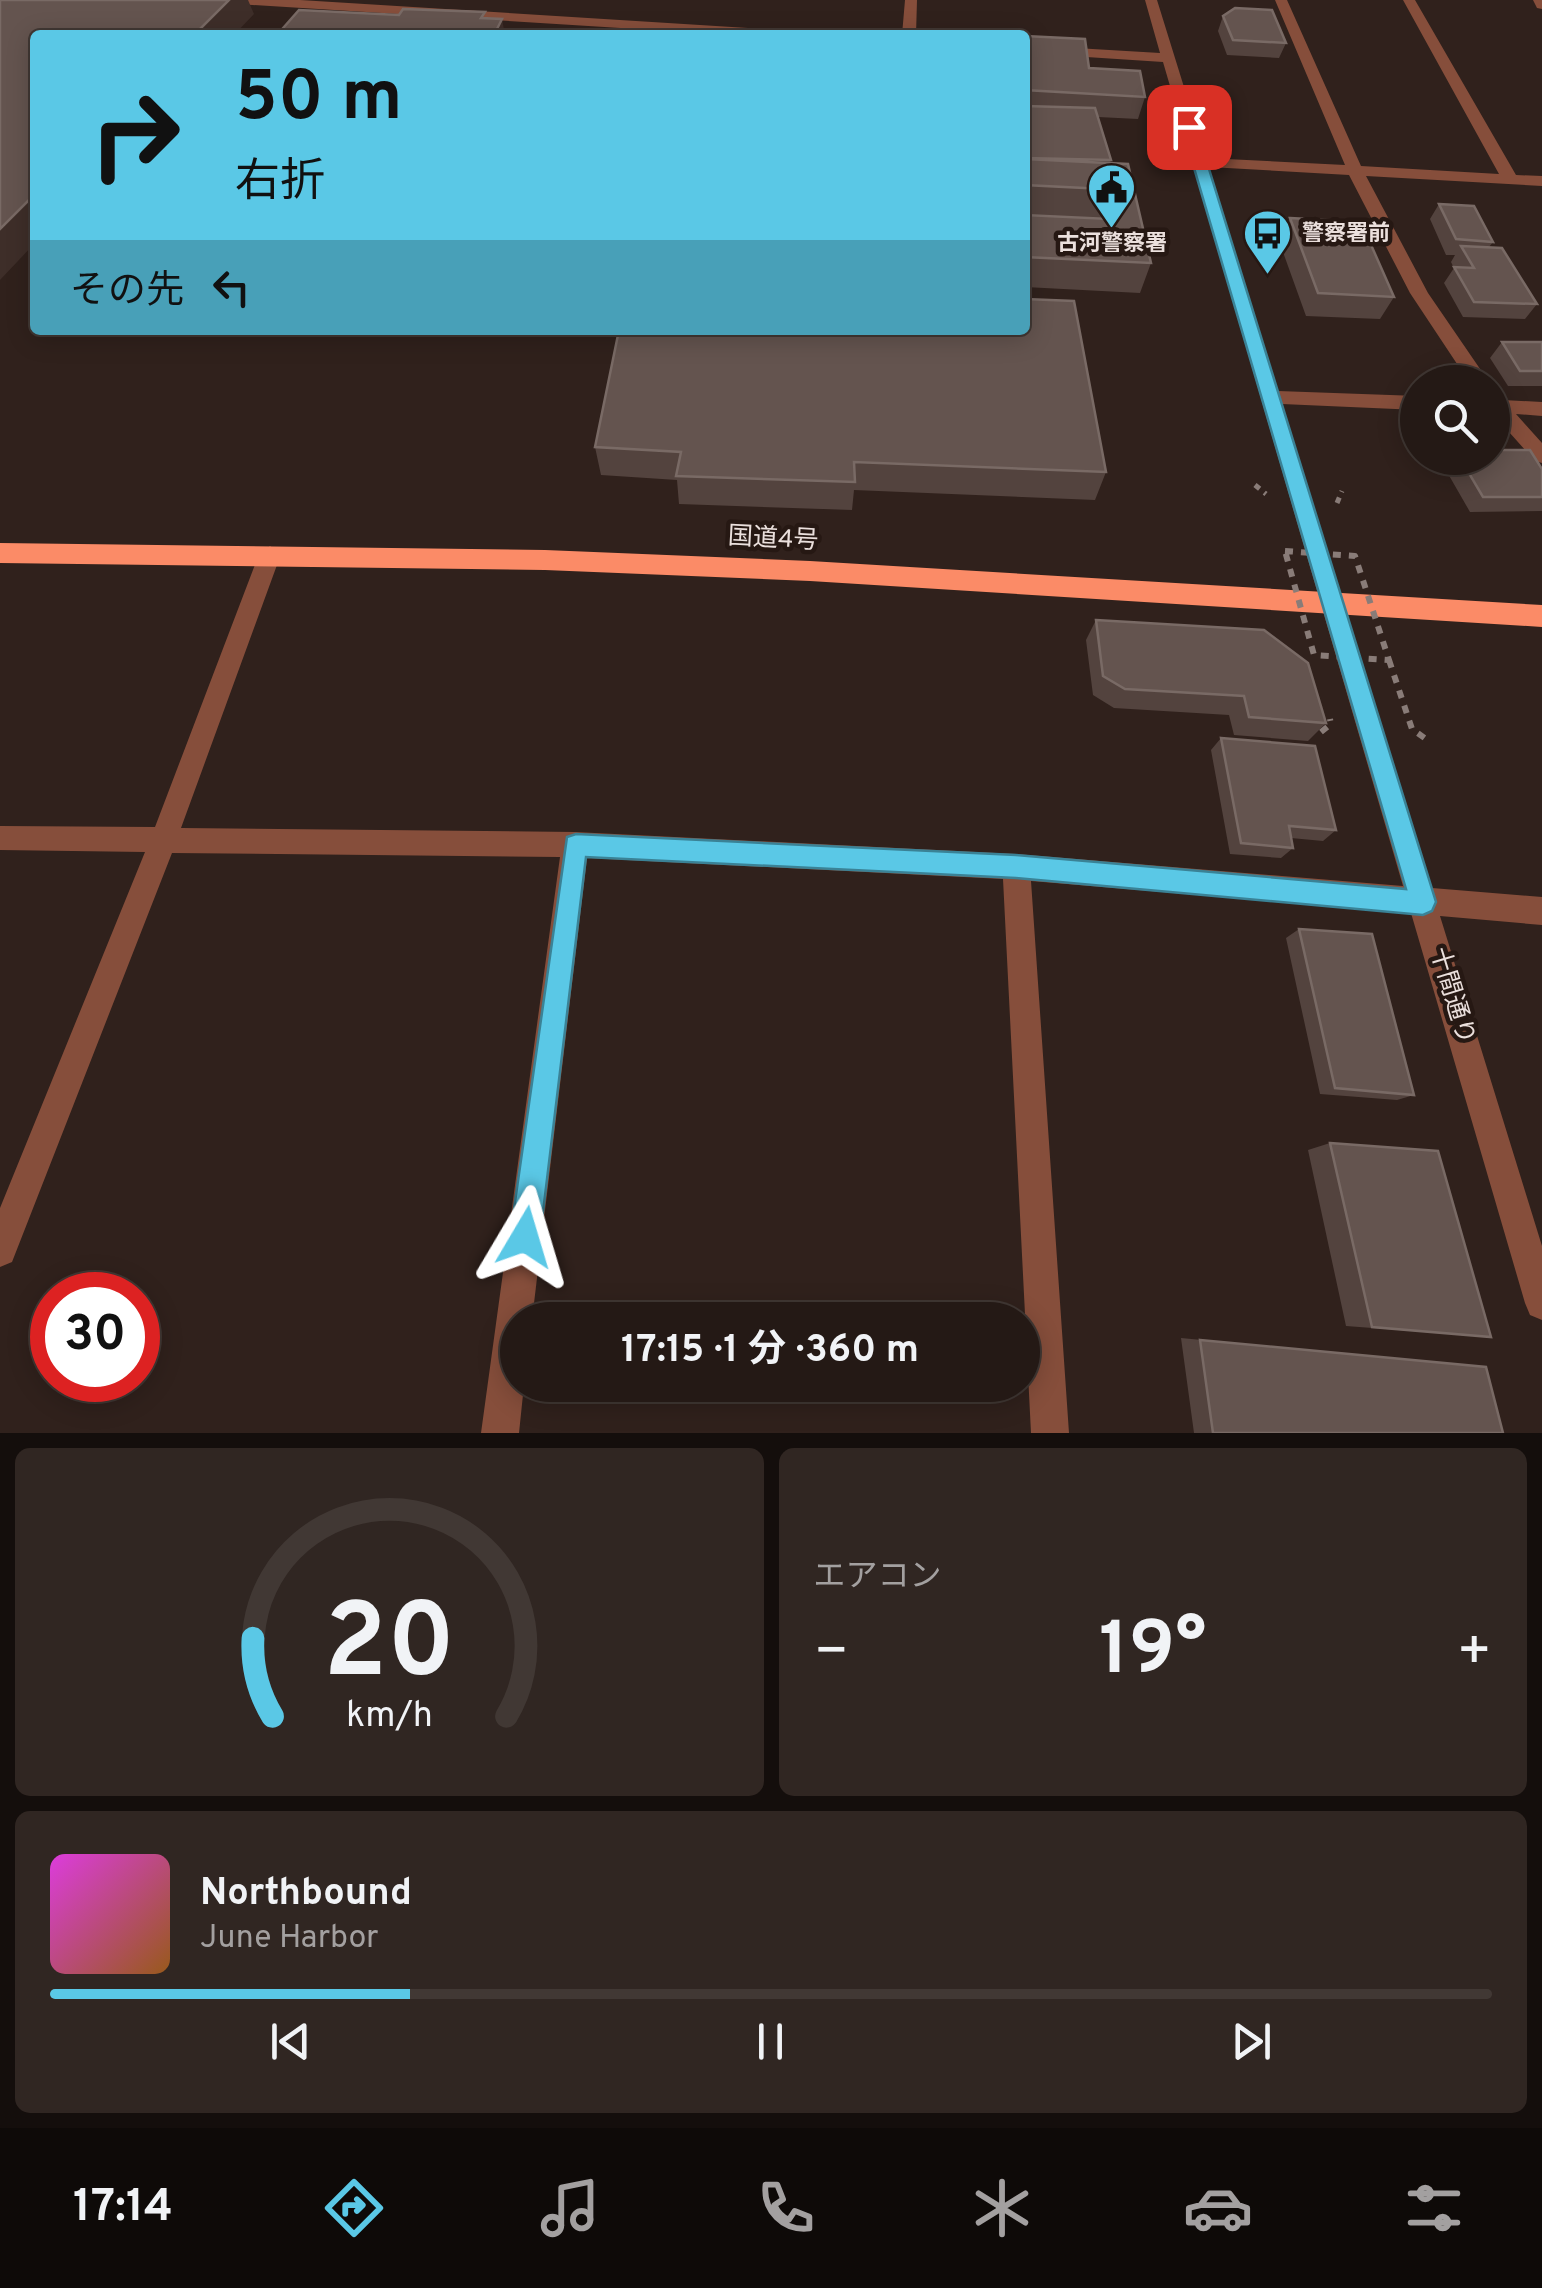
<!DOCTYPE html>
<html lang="ja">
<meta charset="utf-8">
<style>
:root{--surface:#241915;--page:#302622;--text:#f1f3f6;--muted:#a3a0a0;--line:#413834;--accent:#5ac8e6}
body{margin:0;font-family:Overpass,"Noto Sans JP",sans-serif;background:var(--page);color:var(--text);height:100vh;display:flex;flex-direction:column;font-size:38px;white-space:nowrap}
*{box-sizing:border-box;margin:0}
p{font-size:32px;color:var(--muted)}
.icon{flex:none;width:55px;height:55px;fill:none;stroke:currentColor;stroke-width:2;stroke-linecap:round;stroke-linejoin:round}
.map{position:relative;height:1433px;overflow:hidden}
.panel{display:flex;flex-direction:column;gap:15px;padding:15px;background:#140e0c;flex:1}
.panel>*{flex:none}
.top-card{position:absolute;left:30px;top:30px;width:1000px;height:305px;border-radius:10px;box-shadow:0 5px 25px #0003,0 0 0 2px var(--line);background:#5ac8e6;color:#111;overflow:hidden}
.tools{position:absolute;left:1400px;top:365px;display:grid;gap:20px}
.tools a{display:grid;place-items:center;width:110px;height:110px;border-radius:50%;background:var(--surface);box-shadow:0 5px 25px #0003,0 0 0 2px var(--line);font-size:50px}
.speed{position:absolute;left:30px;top:1272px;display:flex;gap:20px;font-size:50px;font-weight:700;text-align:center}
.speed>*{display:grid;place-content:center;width:130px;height:130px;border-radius:50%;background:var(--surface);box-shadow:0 5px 25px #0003,0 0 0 2px var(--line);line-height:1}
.speed .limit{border:15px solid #d22;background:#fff;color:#111}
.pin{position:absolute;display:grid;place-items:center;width:85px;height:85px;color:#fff;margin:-42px;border-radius:20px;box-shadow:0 5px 15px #0006}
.me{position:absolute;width:110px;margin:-55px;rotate:7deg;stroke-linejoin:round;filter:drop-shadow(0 0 8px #0008)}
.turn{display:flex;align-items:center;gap:35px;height:210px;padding:0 40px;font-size:45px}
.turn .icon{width:130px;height:130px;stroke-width:2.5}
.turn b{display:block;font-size:70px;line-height:85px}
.then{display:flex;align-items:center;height:95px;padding:0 40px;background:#0003;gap:20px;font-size:38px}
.big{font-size:75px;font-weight:700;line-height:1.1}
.panel .card{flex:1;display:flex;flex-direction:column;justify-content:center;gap:15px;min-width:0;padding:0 35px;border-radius:15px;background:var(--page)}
.panel .dial{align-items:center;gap:0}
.dial svg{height:260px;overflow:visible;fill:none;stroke:var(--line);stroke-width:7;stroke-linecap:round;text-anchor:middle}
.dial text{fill:var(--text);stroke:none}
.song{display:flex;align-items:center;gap:30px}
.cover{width:120px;height:120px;border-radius:15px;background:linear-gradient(135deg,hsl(300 70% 55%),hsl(30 70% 35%))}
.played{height:10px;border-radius:5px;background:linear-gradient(90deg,var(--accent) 25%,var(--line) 25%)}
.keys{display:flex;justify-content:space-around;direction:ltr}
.heat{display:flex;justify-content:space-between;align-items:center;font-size:55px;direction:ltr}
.panel .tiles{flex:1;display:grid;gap:15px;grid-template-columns:1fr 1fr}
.card:last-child{grid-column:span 2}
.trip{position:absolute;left:500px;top:1302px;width:540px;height:100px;border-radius:50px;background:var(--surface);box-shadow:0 5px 25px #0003,0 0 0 2px var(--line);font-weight:700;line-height:100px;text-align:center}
.dock{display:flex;height:160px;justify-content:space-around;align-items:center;background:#0e0a08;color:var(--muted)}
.dock .icon{width:70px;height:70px}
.dock .on{color:var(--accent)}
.dock b{font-size:45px;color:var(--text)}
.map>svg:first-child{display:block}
</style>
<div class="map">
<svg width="1542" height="1433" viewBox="0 0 1542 1433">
<rect width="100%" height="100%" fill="#30211c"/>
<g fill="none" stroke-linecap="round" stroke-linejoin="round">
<!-- path-far1 -->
<path stroke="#897c78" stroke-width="5" stroke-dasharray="6 6" stroke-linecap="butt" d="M1255 485 1266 494
M1337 503 1342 491"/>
<!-- path -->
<path stroke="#897c78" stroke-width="6" stroke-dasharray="8 8" stroke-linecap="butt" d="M1389 660 1412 729 1426 739
M1321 732 1331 724 1330 719"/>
<!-- minor -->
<path fill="#864e3b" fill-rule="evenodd" d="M232 0H300L797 31 804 35H733L238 4Z
M905 0H917L916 35H902Z
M1145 0H1157L1206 158 1345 165 1275 0H1287L1361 166 1499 174 1403 0H1415L1516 175 1542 176V186L1366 176 1428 293 1489 382H1469L1410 293 1349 175 1209 167 1278 391 1418 396V410L1282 404 1432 888 1542 897V925L1440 916 1542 1246V1320L1530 1315 1525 1303 1411 913 1031 881 1069 1433H1031L1003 879 587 858 532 1320H518V1385H524L519 1433H481L560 857 172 853 12 1262 0 1267V1208L145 852 0 850V826L155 827 259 554 270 546 281 554 181 828 575 832 1016 854 1403 886 1163 62 1025 53V45L1160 53Z
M1533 0H1542V9L1537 8Z
M1492 394 1503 400 1542 402V416L1516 414 1542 443V463L1535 461 1492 413Z"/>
<!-- highway -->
<path fill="#fb8b67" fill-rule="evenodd" d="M0 543 545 550 810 561 1542 605V627L810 581 545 570 0 563Z"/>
<!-- path-bridge -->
<path stroke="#897c78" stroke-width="6" stroke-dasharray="8 8" stroke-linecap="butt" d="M1285 551 1355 556 1389 660 1314 655Z"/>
</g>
<!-- wall -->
<path fill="#53433e" d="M1223 16 1286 43 1279 58 1227 55 1218 31Z
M1025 36 1145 97 1138 119 1098 117 1111 160 1110 163 1151 263 1140 293 1025 287Z
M1439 204 1493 242 1489 247 1537 304 1525 319 1463 317 1444 283 1454 268 1451 262 1455 255H1446L1430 219Z
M1290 218 1394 297 1380 319 1306 316 1279 241Z
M1502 342H1542V386H1508L1490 358Z
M595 447 1106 472 1095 500 854 490 852 510 679 504 677 480 601 475Z
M1449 458H1492L1542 469V511L1470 512 1443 465Z
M1096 620 1326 723 1308 741 1234 735 1229 715 1114 708 1093 695 1086 640Z
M1221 738 1336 830 1323 841 1291 838 1293 848 1281 858 1230 854 1211 750Z
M1299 929 1414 1095 1397 1100 1320 1094 1286 938Z
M1330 1143 1491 1337 1346 1326 1308 1150Z
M1181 1338 1454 1364 1503 1433H1194Z"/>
<!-- shaded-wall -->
<path fill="#3e2e29" d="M229 0H248L254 14 234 35H194Z
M502 19 505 35H494Z
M35 194V243L0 280V229Z"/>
<!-- building -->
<path fill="#64544f" stroke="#796a65" stroke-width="2.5" d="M0 0H229L194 35H35V194L0 229Z
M1235 8 1272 10 1286 43 1233 40 1223 16Z
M403 9 485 12 481 18 502 19 494 35H277L299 10 399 15Z
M1025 36 1085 39 1089 68 1140 71 1145 97 1025 90Z
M1025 106 1095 108 1111 160 1025 158Z
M1025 159 1128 164 1151 263 1025 257V215L1109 219 1104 189 1025 185Z
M1439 204 1474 206 1493 242 1456 239Z
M1290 218 1361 222 1394 297 1318 293Z
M1461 246 1502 248 1537 304 1474 302 1454 267 1474 268Z
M1025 299 1074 301 1106 472 854 462 855 482 676 476 681 452 595 447 619 330H1025Z
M1502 342H1542V371H1520Z
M1492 450H1530L1542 469V497H1483L1460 458H1492Z
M1096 620 1264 630 1308 663 1326 723 1249 717 1244 696 1125 689 1103 676Z
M1221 738 1315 746 1336 830 1289 826 1293 848 1241 843Z
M1299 929 1372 934 1414 1095 1335 1088Z
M1330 1143 1438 1151 1491 1337 1372 1327Z
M1200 1340 1486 1367 1503 1433H1213Z"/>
<!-- route -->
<path fill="#5ac8e6" stroke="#3a8296" stroke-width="2.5" d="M1189 123 1196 127 1436 902 1432 911 1423 915 1016 878 586 857 540 1237 536 1248 525 1252 514 1248 510 1237 567 837 576 834 1016 855 1406 889 1182 127Z"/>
<!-- icons -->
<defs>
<symbol id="civic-pin" viewBox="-11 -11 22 30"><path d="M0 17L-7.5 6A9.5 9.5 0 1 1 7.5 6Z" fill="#5ac8e6" stroke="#261813"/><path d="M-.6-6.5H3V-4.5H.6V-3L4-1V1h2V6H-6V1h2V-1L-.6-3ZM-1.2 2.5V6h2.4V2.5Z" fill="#111"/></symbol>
<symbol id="bus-pin" viewBox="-11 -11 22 30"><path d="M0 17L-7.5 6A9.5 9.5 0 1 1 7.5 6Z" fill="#5ac8e6" stroke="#261813"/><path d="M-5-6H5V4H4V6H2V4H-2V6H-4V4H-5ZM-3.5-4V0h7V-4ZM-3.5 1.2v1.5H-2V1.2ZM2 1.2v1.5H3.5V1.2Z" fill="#111"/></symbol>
</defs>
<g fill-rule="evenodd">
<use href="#civic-pin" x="1084" y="160" width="55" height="75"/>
<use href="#bus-pin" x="1240" y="206" width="55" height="75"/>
</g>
<g text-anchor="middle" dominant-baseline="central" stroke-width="9" stroke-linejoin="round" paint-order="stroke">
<!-- far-poi labels -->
<g font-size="22" font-weight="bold" fill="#ebe0dd" stroke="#261813" text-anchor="start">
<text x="1302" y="234">警察署前</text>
<text x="1112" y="244" text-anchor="middle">古河警察署</text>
</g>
<!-- street labels -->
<g font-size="25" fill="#ebe0dd" stroke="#261813">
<text transform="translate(773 540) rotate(3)">国道4号</text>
<text transform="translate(1451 996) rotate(73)">十間通り</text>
</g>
</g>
</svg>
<div class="tools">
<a><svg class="icon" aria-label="search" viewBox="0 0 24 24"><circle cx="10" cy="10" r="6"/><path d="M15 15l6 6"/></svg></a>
</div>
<div class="speed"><div class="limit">30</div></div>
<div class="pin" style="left:1189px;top:127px;background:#d93025"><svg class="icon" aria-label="arrive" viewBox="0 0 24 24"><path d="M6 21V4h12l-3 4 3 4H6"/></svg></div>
<svg class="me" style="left:525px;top:1237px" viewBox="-20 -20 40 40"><path d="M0-17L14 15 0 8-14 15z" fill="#5ac8e6" stroke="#fff" stroke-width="4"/></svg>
<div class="trip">17:15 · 1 分 · 360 m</div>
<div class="top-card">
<div class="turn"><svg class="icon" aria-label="right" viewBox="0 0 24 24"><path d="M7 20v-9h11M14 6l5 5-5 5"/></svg><div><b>50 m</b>右折</div></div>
<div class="then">その先<svg class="icon" aria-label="left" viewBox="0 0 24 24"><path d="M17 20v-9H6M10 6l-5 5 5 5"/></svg></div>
</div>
</div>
<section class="panel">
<div class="tiles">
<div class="card dial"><svg viewBox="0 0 100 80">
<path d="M14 69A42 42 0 1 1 86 69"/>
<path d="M14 69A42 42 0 0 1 8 45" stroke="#5ac8e6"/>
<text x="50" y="56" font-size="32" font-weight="700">20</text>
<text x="50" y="72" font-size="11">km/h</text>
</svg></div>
<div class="card"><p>エアコン</p>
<div class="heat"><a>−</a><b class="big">19°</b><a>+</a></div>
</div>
<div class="card">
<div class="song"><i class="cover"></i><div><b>Northbound</b><p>June Harbor</p></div></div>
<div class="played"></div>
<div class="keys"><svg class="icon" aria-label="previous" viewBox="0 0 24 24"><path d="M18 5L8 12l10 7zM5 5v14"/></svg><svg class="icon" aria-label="pause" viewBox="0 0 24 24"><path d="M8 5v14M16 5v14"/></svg><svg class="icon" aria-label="next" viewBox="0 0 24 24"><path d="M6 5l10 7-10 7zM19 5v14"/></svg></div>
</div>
</div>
</section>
<nav class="dock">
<b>17:14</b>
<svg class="icon on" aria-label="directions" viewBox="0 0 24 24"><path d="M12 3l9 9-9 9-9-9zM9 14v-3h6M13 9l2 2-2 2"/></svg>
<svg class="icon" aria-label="music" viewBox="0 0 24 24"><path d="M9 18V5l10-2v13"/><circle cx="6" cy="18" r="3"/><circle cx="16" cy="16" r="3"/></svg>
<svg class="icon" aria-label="phone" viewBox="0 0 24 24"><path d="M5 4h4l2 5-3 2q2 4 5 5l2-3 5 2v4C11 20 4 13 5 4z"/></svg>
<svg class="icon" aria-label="climate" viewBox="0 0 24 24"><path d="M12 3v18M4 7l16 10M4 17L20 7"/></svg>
<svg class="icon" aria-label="car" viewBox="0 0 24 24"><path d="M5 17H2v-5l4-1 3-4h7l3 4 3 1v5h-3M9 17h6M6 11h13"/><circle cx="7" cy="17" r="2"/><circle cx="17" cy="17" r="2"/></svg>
<svg class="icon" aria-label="filters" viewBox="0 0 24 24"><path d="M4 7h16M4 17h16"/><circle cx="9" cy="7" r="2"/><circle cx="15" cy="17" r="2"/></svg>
</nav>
